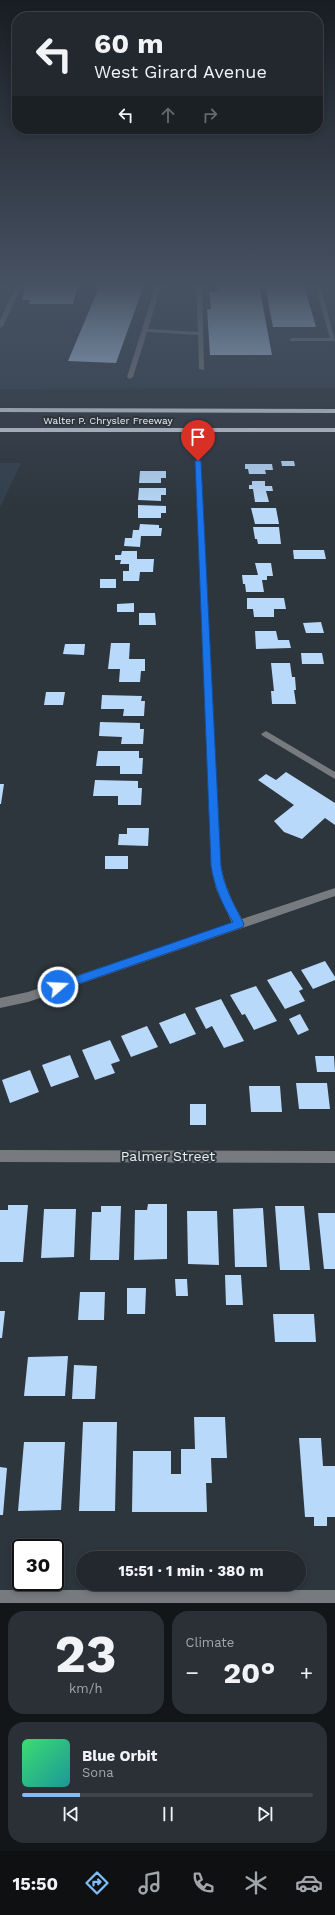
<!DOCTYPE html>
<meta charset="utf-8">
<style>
:root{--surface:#22282e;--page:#2a3036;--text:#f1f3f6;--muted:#a2a6aa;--line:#3f444a;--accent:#7fbdfa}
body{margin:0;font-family:"Work Sans",sans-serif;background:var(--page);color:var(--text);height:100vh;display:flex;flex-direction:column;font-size:15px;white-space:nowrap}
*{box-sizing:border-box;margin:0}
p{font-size:13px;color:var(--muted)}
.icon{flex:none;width:22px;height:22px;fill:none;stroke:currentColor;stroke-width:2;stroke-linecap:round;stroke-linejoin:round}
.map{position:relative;height:1603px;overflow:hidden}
.details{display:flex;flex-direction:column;gap:8px;padding:8px;background:#131619;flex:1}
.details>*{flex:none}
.hud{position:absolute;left:12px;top:12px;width:311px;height:122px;border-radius:16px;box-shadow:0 2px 6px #0003,0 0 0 1px var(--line);background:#22282e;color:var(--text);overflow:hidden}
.speed{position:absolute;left:12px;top:1539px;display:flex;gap:8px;font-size:20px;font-weight:700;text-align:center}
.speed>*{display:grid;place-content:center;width:52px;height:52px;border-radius:50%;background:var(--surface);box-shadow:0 2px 6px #0003,0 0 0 1px var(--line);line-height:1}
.speed .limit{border:2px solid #111;border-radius:6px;background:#fff;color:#111}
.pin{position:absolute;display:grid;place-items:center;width:34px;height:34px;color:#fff;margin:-41px -17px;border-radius:50% 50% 50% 0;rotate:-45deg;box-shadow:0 0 4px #0007}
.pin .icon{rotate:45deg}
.me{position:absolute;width:44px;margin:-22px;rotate:71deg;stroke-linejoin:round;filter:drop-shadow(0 0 3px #0008)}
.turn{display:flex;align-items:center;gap:14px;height:84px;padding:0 16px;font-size:18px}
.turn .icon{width:52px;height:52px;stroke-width:2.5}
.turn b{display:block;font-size:28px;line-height:34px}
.lanes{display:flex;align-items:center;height:38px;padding:0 16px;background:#0003;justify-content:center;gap:20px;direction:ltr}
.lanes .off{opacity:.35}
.big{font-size:30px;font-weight:700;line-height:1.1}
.details .widget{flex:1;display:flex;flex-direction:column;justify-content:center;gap:6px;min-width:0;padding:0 14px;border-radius:16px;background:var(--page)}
.details .dial{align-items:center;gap:0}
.dial b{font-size:52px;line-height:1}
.song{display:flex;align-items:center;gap:12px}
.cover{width:48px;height:48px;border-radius:6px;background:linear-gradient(135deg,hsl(140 70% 55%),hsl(180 70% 35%))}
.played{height:4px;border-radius:2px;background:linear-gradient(90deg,var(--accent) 20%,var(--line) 20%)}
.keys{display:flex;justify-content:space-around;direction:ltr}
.heat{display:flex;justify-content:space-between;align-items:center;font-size:22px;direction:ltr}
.details .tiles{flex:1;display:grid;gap:8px;grid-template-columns:1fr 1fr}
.widget:last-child{grid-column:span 2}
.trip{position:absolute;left:76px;top:1551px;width:230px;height:40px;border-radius:20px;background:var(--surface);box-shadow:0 2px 6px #0003,0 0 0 1px var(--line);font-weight:700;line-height:40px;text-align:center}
.tabs{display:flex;height:64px;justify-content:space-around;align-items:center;background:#0e1012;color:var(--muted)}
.tabs .icon{width:28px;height:28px}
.tabs .active{color:var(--accent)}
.tabs b{font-size:18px;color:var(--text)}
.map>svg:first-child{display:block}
</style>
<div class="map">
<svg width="335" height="1603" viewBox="0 0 335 1603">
<rect width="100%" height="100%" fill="#2d353d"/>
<!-- built -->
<path fill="#323f4c" d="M0 285H335V388L0 389Z
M0 463H21L0 508Z"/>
<!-- building -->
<path fill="#b9d9fa" d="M26 285H78L73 304H29L30 300H22Z
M100 285H144L116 363 68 361Z
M219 285H259L272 355H210L207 309H211L209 292H219Z
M265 285H304L316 327H273Z
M281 461H294L295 466H282Z
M245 464H272L273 470H265L266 474H249L248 469H245Z
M140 471H166V478H161V483H139Z
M252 481H265V486H272L273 491H266L269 502H255L253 489H249V485H252Z
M139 488H166V495H161V501L138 500Z
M138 505 166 506V513H161V518H138Z
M251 508H276L279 524H255Z
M140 524 159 525V528H162L161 536H141L140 547 124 546 125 538H132L133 530H139Z
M253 527H279L281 544H258L257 539H255Z
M293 550H324L326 559H294Z
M122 551H137V559H154L153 572H140L139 581H123V571H129V564H120L121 560H115V555H121Z
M255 563H271L273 576H267V580H262L264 592H246L245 584H243L242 575H258Z
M100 579H116V588H100Z
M247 598H284L286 609H274V617H254L253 609H247Z
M134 603V612H117V604Z
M139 613H155L156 625H139Z
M321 622 324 633H306L303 623Z
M255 631H276L278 640H289L291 648 256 649Z
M111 643H130L129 659H145V671H141L140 682H119L120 669H108Z
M65 644H85L84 655 63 654Z
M301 653H322L324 664H302Z
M271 663H290L292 677H295L296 690H294L296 704H272L271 691H274Z
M46 692H65L63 705H44Z
M102 695 142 696 141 701H145L144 716H123L124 709H101Z
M100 722 140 723V729H144L143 744H121L122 737 99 736Z
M98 751H139V758H143L142 774H120V766H96Z
M286 772 335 803V825L325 818 302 839 284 832 274 821 294 805 258 780 266 774 276 780Z
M95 780 138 781V788H142L141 805H118V796H93Z
M0 784H4L1 804H0Z
M127 828H149L148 846 118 845 119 834H127Z
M105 856H128V869H105Z
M325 961 335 977V980L313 989 301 970Z
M291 971 303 989 299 991 305 1001 285 1009 267 980Z
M256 986 277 1021 254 1030 245 1014 242 1015 230 995Z
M221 999 244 1041 224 1048 212 1026 206 1029 195 1008Z
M185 1013 196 1034 170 1044 159 1023Z
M300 1014 309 1030 298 1035 289 1019Z
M147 1026 158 1047 131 1057 121 1036Z
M110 1040 120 1061 111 1064 115 1073 95 1080 82 1050Z
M70 1055 79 1077 51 1087 42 1065Z
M315 1056H334L335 1072H317Z
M30 1070 39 1092 10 1103 2 1080Z
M296 1083H327L330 1109H299Z
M249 1086H280L282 1112H251Z
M190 1104H206V1125H190Z
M148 1204H167V1259L134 1260 135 1210H147Z
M8 1205H28L23 1262H0V1210H8Z
M101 1206H121L119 1260H90L92 1212H101Z
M275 1206H304L310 1270H280Z
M263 1208 267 1267H235L233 1209Z
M44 1209H76L74 1257 41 1258Z
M187 1211H217L219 1265 188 1264Z
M318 1213H335V1269H324Z
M225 1275H241L243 1305H226Z
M175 1279H187L188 1296H176Z
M127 1288H146L145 1314H127Z
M80 1292H105L104 1320H78Z
M0 1311H5L2 1338H0Z
M273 1314H314L316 1342H275Z
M68 1356 65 1396H24L28 1357Z
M74 1365 97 1366 95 1399H72Z
M194 1417H225L227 1458H211L212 1483H206L207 1512H132L133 1451H171V1474H181V1449H195Z
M83 1422H117L115 1511H79Z
M299 1438H321L323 1466H335V1517H327V1526H314V1517H305Z
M24 1442H65L61 1510 18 1511Z
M0 1467 7 1468 3 1515H0Z"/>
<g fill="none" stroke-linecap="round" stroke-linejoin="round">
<!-- minor -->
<path fill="#777b7f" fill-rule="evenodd" d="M0 285H3L0 289Z
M17 285H22L3 326 0 328V320Z
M156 285H161L148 329 198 332 196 285H202L204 370 199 369 198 335 147 332 133 377 130 379 127 377Z
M315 285H320L335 341H290V339L292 338H330Z
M198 459 201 461 221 866C225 885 232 902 242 919L335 888V896L28 1002 0 1008V998L28 992 232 923 216 889 211 866 195 461Z
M266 731 335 772V779L263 736 261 734Z
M0 1150 335 1151V1163L0 1162Z
M0 1590H335V1603H0Z"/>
<!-- highway -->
<path fill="#d3dde7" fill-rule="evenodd" d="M0 408 335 409V413L0 412Z
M0 428H335V432H0Z"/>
</g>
<!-- sky -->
<linearGradient id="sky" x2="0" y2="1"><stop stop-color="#191d22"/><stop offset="0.56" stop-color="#465162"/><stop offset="1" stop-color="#465162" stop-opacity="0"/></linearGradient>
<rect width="335" height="510" fill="url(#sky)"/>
<!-- route -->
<path fill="#1a73e8" stroke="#114b97" d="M198 460 201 461 221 866C224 888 234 904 244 924L243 927 58 991 54 990 53 987 54 984 233 922C222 904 214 886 211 866L195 461Z"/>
<g text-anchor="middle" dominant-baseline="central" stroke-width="4" stroke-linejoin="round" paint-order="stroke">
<!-- far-street labels -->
<g font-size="10" fill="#e9eef3" stroke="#2d353d">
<text x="108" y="420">Walter P. Chrysler Freeway</text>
</g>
<!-- near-street labels -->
<g font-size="14" fill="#e9eef3" stroke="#2d353d">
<text x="168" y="1156">Palmer Street</text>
</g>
</g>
</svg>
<div class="speed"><div class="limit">30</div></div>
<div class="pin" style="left:198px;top:461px;background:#d93025"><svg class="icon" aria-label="arrive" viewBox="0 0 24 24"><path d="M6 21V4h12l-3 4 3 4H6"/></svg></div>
<svg class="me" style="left:58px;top:987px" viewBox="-20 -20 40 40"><circle r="17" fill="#1a73e8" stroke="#fff" stroke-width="3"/><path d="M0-11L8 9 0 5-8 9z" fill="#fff"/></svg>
<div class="trip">15:51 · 1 min · 380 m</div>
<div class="hud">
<div class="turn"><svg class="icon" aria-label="left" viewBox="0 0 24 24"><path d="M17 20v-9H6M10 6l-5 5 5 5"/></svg><div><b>60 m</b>West Girard Avenue</div></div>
<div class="lanes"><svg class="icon" aria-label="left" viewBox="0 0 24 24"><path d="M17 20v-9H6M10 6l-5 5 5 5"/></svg><svg class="icon off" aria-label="ahead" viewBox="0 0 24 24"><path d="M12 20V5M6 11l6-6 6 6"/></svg><svg class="icon off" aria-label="right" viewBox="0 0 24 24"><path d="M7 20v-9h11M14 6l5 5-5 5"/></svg></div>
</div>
</div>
<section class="details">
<div class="tiles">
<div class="widget dial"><b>23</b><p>km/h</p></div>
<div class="widget"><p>Climate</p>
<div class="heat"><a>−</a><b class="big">20°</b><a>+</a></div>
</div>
<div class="widget">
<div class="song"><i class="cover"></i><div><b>Blue Orbit</b><p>Sona</p></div></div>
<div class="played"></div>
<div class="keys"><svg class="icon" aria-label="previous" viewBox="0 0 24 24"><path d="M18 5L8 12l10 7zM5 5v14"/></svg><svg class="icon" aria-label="pause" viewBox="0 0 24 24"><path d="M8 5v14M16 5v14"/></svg><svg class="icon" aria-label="next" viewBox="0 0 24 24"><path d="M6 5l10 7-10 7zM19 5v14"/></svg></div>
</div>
</div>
</section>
<nav class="tabs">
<b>15:50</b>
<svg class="icon active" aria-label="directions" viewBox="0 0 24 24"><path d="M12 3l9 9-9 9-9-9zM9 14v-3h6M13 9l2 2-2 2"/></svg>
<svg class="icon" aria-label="music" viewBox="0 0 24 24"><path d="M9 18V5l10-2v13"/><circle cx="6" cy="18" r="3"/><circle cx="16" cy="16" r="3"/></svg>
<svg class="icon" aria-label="phone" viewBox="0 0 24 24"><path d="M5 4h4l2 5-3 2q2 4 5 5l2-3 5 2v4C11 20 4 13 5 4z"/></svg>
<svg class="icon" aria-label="climate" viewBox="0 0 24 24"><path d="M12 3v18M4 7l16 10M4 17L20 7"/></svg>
<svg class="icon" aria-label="car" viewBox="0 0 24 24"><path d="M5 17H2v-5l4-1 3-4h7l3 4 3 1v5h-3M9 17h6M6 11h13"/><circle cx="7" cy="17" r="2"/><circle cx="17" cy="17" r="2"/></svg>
</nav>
